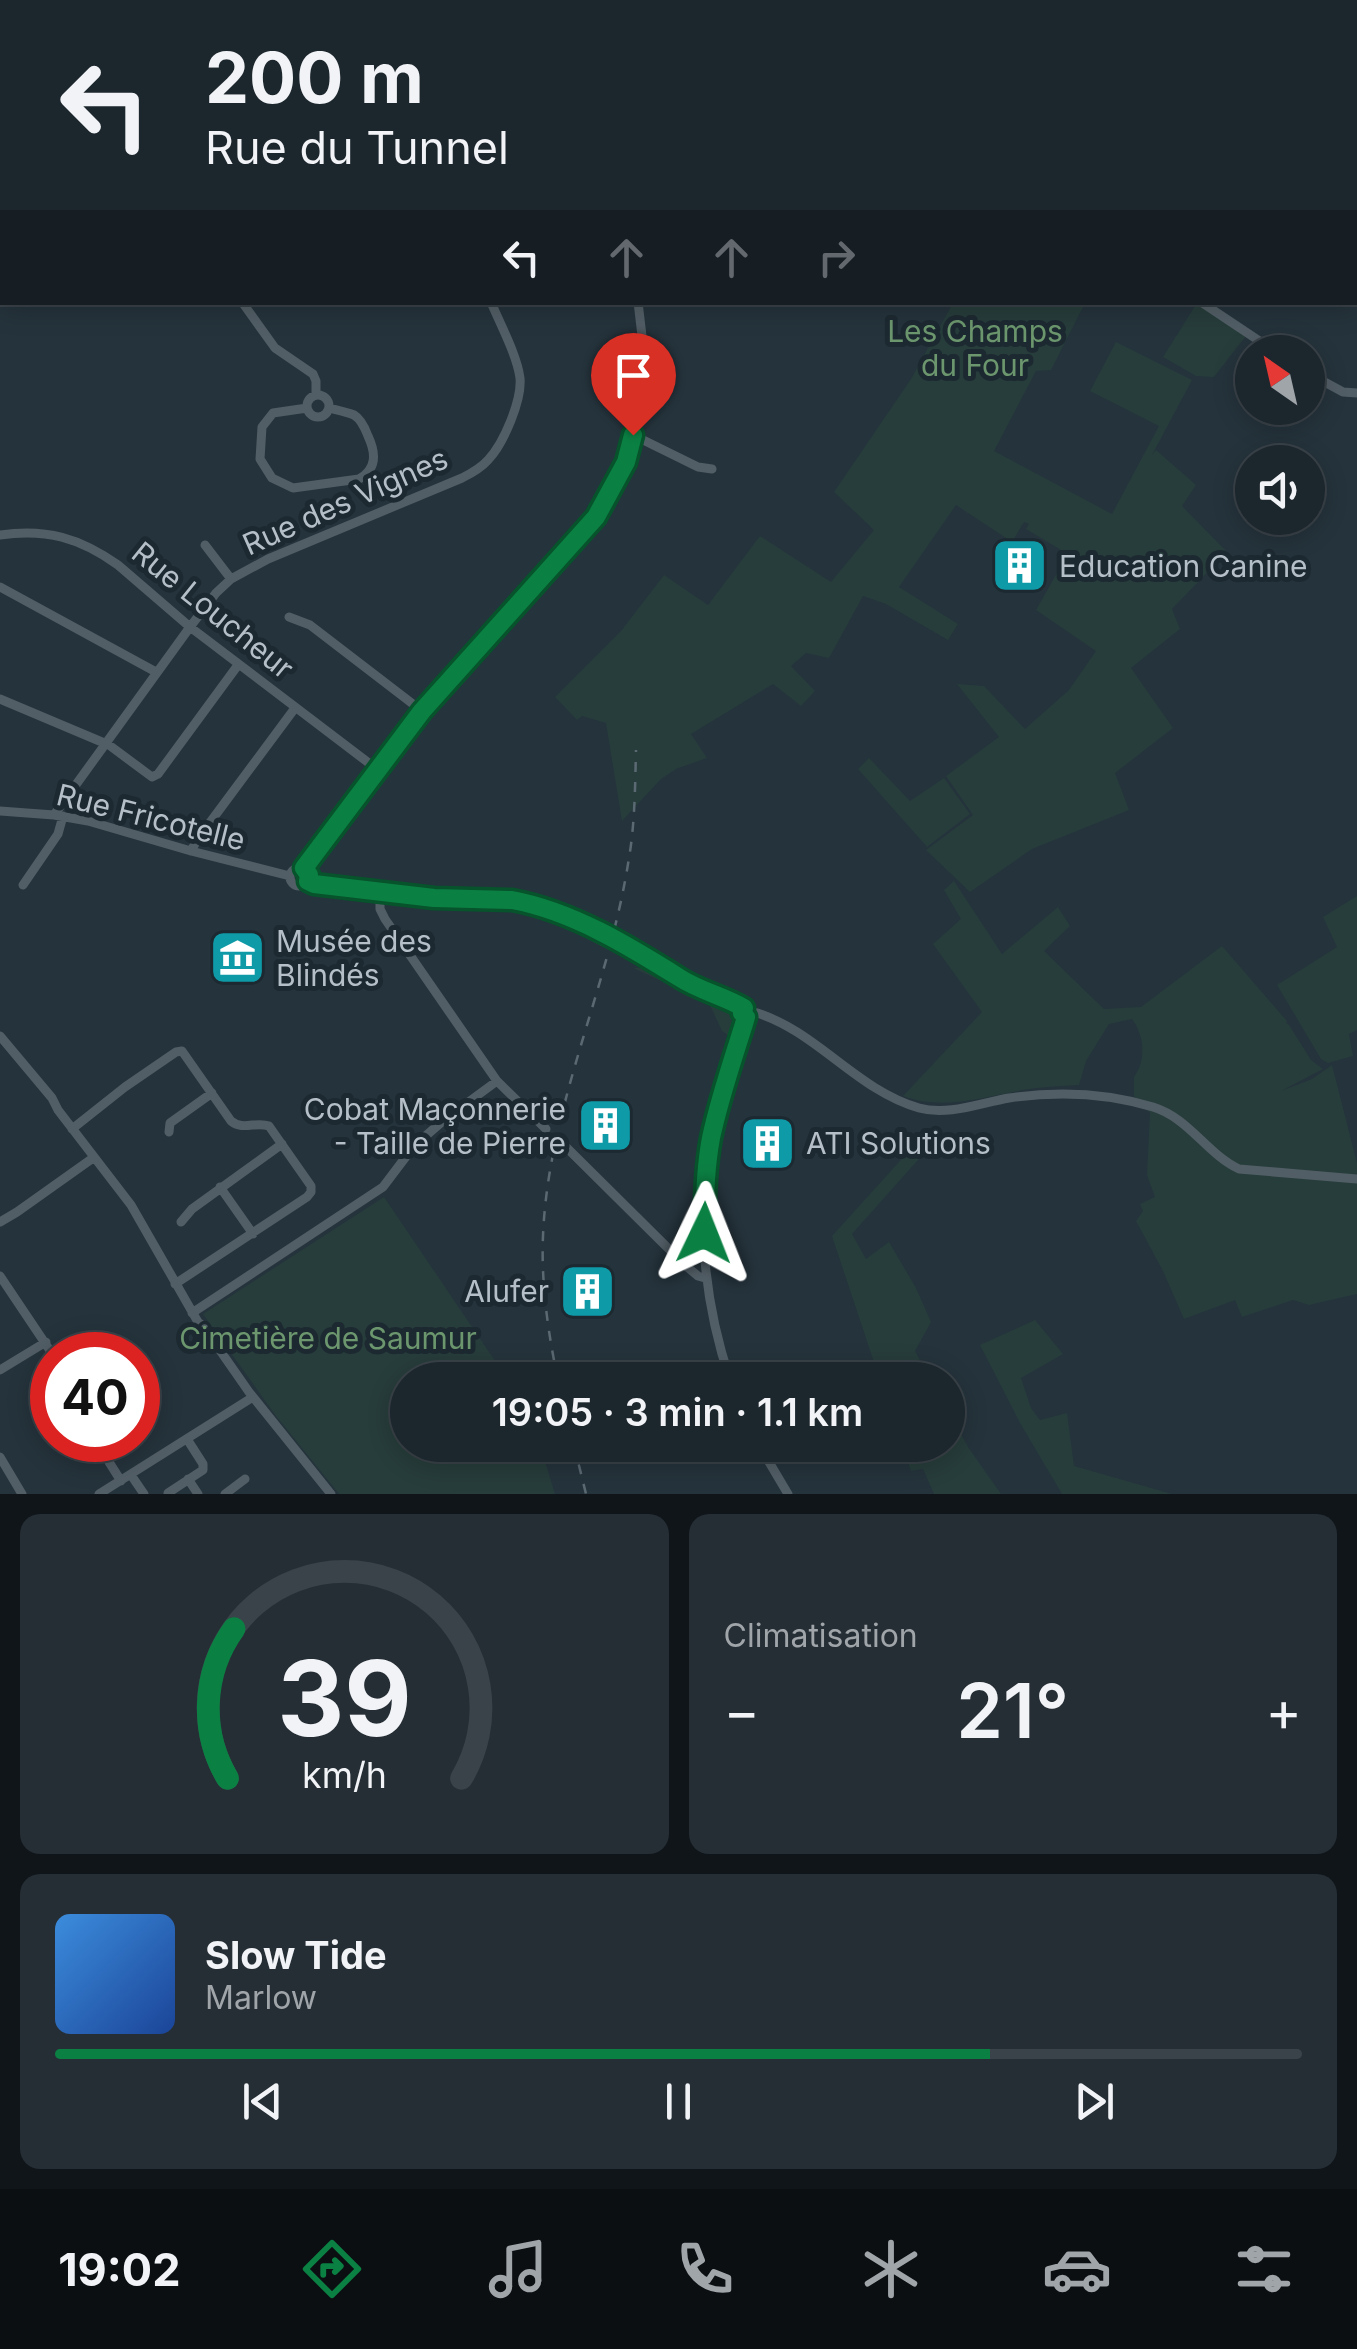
<!DOCTYPE html>
<html lang="fr">
<meta charset="utf-8">
<style>
:root{--surface:#1c262d;--page:#252e35;--text:#f1f3f6;--muted:#a0a5aa;--line:#3a4349;--accent:#0b8043}
body{margin:0;font-family:Inter,sans-serif;background:var(--page);color:var(--text);height:100vh;display:flex;flex-direction:column;font-size:38px;white-space:nowrap}
*{box-sizing:border-box;margin:0}
p{font-size:32px;color:var(--muted)}
.icon{flex:none;width:55px;height:55px;fill:none;stroke:currentColor;stroke-width:2;stroke-linecap:round;stroke-linejoin:round}
.map{position:relative;height:1494px;overflow:hidden}
.details{display:flex;flex-direction:column;gap:20px;padding:20px;background:#0f1519;flex:1}
.details>*{flex:none}
.banner{position:absolute;left:0px;top:0px;width:1358px;height:305px;box-shadow:0 5px 25px #0003,0 0 0 2px var(--line);background:#1c262d;color:var(--text);overflow:hidden}
.needle{width:65px;rotate:326deg}
.tools{position:absolute;left:1235px;top:335px;display:grid;gap:20px}
.tools a{display:grid;place-items:center;width:90px;height:90px;border-radius:50%;background:var(--surface);box-shadow:0 5px 25px #0003,0 0 0 2px var(--line);font-size:50px}
.speed{position:absolute;left:30px;top:1332px;display:flex;gap:20px;font-size:50px;font-weight:700;text-align:center}
.speed>*{display:grid;place-content:center;width:130px;height:130px;border-radius:50%;background:var(--surface);box-shadow:0 5px 25px #0003,0 0 0 2px var(--line);line-height:1}
.speed .limit{border:15px solid #d22;background:#fff;color:#111}
.pin{position:absolute;display:grid;place-items:center;width:85px;height:85px;color:#fff;margin:-102px -42px;border-radius:50% 50% 50% 0;rotate:-45deg;box-shadow:0 0 10px #0007}
.pin .icon{rotate:45deg}
.me{position:absolute;width:110px;margin:-55px;rotate:2deg;stroke-linejoin:round;filter:drop-shadow(0 0 8px #0008)}
.turn{display:flex;align-items:center;gap:35px;height:210px;padding:0 40px;font-size:45px}
.turn .icon{width:130px;height:130px;stroke-width:2.5}
.turn b{display:block;font-size:70px;line-height:85px}
.lanes{display:flex;align-items:center;height:95px;padding:0 40px;background:#0003;justify-content:center;gap:50px;direction:ltr}
.lanes .off{opacity:.35}
.big{font-size:75px;font-weight:600;line-height:1.1}
.details .widget{flex:1;display:flex;flex-direction:column;justify-content:center;gap:15px;min-width:0;padding:0 35px;border-radius:20px;background:var(--page)}
.details .dial{align-items:center;gap:0}
.dial svg{height:260px;overflow:visible;fill:none;stroke:var(--line);stroke-width:7;stroke-linecap:round;text-anchor:middle}
.dial text{fill:var(--text);stroke:none}
.song{display:flex;align-items:center;gap:30px}
.cover{width:120px;height:120px;border-radius:15px;background:linear-gradient(135deg,hsl(210 70% 55%),hsl(220 70% 35%))}
.played{height:10px;border-radius:5px;background:linear-gradient(90deg,var(--accent) 75%,var(--line) 75%)}
.keys{display:flex;justify-content:space-around;direction:ltr}
.heat{display:flex;justify-content:space-between;align-items:center;font-size:55px;direction:ltr}
.details .tiles{flex:1;display:grid;gap:20px;grid-template-columns:1fr 1fr}
.widget:last-child{grid-column:span 2}
.trip{position:absolute;left:390px;top:1362px;width:575px;height:100px;border-radius:50px;background:var(--surface);box-shadow:0 5px 25px #0003,0 0 0 2px var(--line);font-weight:600;line-height:100px;text-align:center}
.tabs{display:flex;height:160px;justify-content:space-around;align-items:center;background:#0b0f12;color:var(--muted)}
.tabs .icon{width:70px;height:70px}
.tabs .current{color:var(--accent)}
.tabs b{font-size:45px;color:var(--text)}
.map>svg:first-child{display:block}
</style>
<div class="map">
<svg width="1357" height="1494" viewBox="0 0 1357 1494">
<rect width="100%" height="100%" fill="#25333c"/>
<!-- medical -->
<path fill="#30313d" d="M703 0H1101V2H702Z"/>
<!-- green -->
<path fill="#273d3b" d="M953 303H1085L1051 370 1036 371 994 451 1112 514 1159 426 1090 391 1116 342 1192 380 1152 455 1156 450 1196 485 1182 506 1227 552 1172 609 1180 629 1131 668 1173 728 1115 773 1129 810 1032 849 970 892 926 850 973 815 946 776 999 737 957 684 984 686 1025 729 1069 690 1096 651 1036 610 1070 550 1066 553 1026 529 1029 524 1024 522 1012 542 956 505 899 587 958 624 948 640 886 604 863 596 829 658 806 653 791 666 815 691 801 706 773 684 691 734 707 758 676 769 661 779 622 821 606 723 582 716 577 720 555 697 621 631 664 575 708 605 760 536 831 582 874 530 834 492 911 379Z
M1197 303 1246 336 1214 377 1196 376 1163 357Z
M869 758 910 801 944 778 970 814 927 847 858 769Z
M954 881 1002 954 1058 907 1070 926 1044 951 1104 1009 1141 1007 1222 946 1287 1021 1286 1023 1289 1025 1311 1060 1323 1069 1281 1091 1312 1079 1332 1065 1357 1163V1294L1309 1305 1293 1300 1242 1317 1235 1300 1184 1319 1163 1271 1136 1221 1143 1211 1140 1204 1155 1197 1147 1175 1150 1113 1134 1096V1077C1146 1061 1145 1036 1132 1019L1109 1024 1086 1061 1079 1085C1061 1086 1041 1087 1023 1090 983 1097 943 1111 903 1096L982 1012 933 944 961 919 944 890Z
M1357 896V1030L1349 1034 1353 1056 1328 1063 1321 1059 1277 985 1337 947 1323 917Z
M633 968H643L666 980 669 979 672 983 681 985 734 1011 735 1021 729 1036 722 1031 709 1003Z
M927 1131 934 1142 852 1234 866 1259 889 1242 916 1288 931 1322 915 1351 931 1380H880L832 1236Z
M384 1197 508 1380H408V1445H540L555 1494H339L276 1416 203 1314Z
M1035 1320 1063 1354 1021 1378 1031 1408 1040 1420 1067 1413 1074 1466 1172 1494H1062L1020 1423 980 1345Z
M948 1410 968 1447 1001 1494H934L923 1469 911 1471 902 1445H948Z"/>
<g fill="none" stroke-linecap="round" stroke-linejoin="round">
<!-- minor -->
<path stroke="#525e66" stroke-width="9" d="M482 0 484 2
M1354 0V2
M84 2 85 0
M241 2 243 0
M691 2 692 0
M1355 11 1357 27
M0 28 2 29
M0 160H2
M242 302 275 348 313 374 316 381V395
M1201 302 1276 352
M1308 373 1343 392 1357 393
M307 406a11 11 0 1 1 22 0a11 11 0 1 1-22 0Z
M307 408 273 413 262 427 260 459 272 478 293 488 359 479C377 469 376 453 368 436 365 428 361 419 354 415 347 412 337 410 329 408
M633 435 698 467 712 469
M0 535C46 528 80 538 118 565L190 627 378 770
M205 545 231 579
M0 587 156 672
M289 617 310 625 422 711
M0 699 109 745 152 777 158 774 238 665
M0 811 54 815 88 821 191 851 290 876
M54 815 190 627 216 593 231 579 268 559 462 478C472 473 481 468 488 460 504 443 522 400 520 378 517 355 500 324 491 302
M191 851 197 840 295 708
M290 877a9 9 0 1 1 18 0a9 9 0 1 1-18 0Z
M304 868 422 711 595 517 626 461 633 435 644 353 638 302
M308 881 380 893 524 902 572 919 611 938 681 979
M23 885 58 834 63 816
M380 893V909L385 919 497 1081 546 1129
M575 927 646 964
M678 979 744 1008
M754 1012C816 1030 856 1090 919 1108 948 1116 980 1103 1009 1098 1056 1091 1107 1093 1153 1107 1189 1118 1207 1154 1239 1169L1357 1179
M0 1036 52 1098 58 1110 131 1205 198 1322 203 1326 249 1392 331 1494
M72 1129 125 1087 176 1052 182 1051 231 1121C243 1131 256 1121 269 1126L311 1186V1192L307 1197 175 1284
M169 1132 170 1123 212 1093
M567 1148 686 1266 698 1276 705 1278
M220 1187 253 1234
M0 1222 17 1212 93 1158
M181 1222 192 1209 282 1144
M0 1276 53 1355
M192 1313 383 1187 414 1146 444 1120 497 1081
M0 1370 46 1342
M730 1380C704 1302 695 1217 712 1136 720 1096 736 1057 746 1017
M103 1440 108 1449 109 1462 121 1481
M759 1445 788 1494
M0 1457 22 1494
M131 1475 144 1494
M188 1479 198 1494
M168 1493 203 1470V1464L187 1439
M99 1494 253 1397
M225 1494 245 1479"/>
<!-- rail -->
<path stroke="#5b6973" stroke-width="2.5" stroke-dasharray="10 10" stroke-linecap="butt" d="M558 1380C548 1333 541 1284 543 1236 548 1108 608 989 628 864 635 826 635 788 636 750
M574 1445 586 1494"/>
</g>
<g fill="none" stroke-linecap="round" stroke-linejoin="round">
<defs>
<path id="route" d="M633 435 626 462 596 517 422 711 304 868 309 875 308 881 314 884 434 898 512 900C572 911 629 946 680 978 700 991 724 996 744 1008L742 1013 746 1017 744 1024C732 1062 719 1100 711 1138 705 1170 705 1201 704 1233"/>
</defs>
<!-- route casing -->
<use href="#route" stroke="#07532c" stroke-width="25"/>
<!-- route -->
<use href="#route" stroke="#0b8043" stroke-width="18"/>
</g>
<!-- icons -->
<defs>
<symbol id="building-square" viewBox="-11 -11 22 22"><rect x="-9" y="-9" width="18" height="18" rx="4" fill="#0f9aa8" stroke="#1d2931"/><path d="M-4-6H4V6H1V3H-1V6H-4ZM-2.5-4.3h1.7v1.8h-1.7ZM.8-4.3h1.7v1.8H.8ZM-2.5-1h1.7V.8h-1.7ZM.8-1h1.7V.8H.8Z" fill="#fff"/></symbol>
<symbol id="museum-square" viewBox="-11 -11 22 22"><rect x="-9" y="-9" width="18" height="18" rx="4" fill="#0f9aa8" stroke="#1d2931"/><path d="M0-6L6-3V-2H-6V-3ZM-5-1h2V3h-2ZM-1-1h2V3h-2ZM3-1h2V3H3ZM-6 4H6V6H-6Z" fill="#fff"/></symbol>
</defs>
<g fill-rule="evenodd">
<use href="#building-square" x="988" y="534" width="63" height="63"/>
<use href="#museum-square" x="206" y="926" width="63" height="63"/>
<use href="#building-square" x="574" y="1094" width="63" height="63"/>
<use href="#building-square" x="736" y="1112" width="63" height="63"/>
<use href="#building-square" x="556" y="1260" width="63" height="63"/>
</g>
<g text-anchor="middle" dominant-baseline="central" stroke-width="10" stroke-linejoin="round" paint-order="stroke">
<!-- park labels -->
<g font-size="30" fill="#6c976e" stroke="#1d2931">
<text x="975" y="331">Les Champs<tspan x="975" dy="34">du Four</tspan></text>
<text x="328" y="1338">Cimetière de Saumur</text>
</g>
<!-- street labels -->
<g font-size="30" fill="#b4bfc7" stroke="#1d2931">
<text transform="translate(345 501) rotate(-24)">Rue des Vignes</text>
<text transform="translate(213 610) rotate(39)">Rue Loucheur</text>
<text transform="translate(151 817) rotate(14)">Rue Fricotelle</text>
</g>
<!-- poi labels -->
<g font-size="30" fill="#b4bfc7" stroke="#1d2931" text-anchor="start">
<text x="1059" y="566">Education Canine</text>
<text x="276" y="941">Musée des<tspan x="276" dy="34">Blindés</tspan></text>
<text x="566" y="1109" text-anchor="end">Cobat Maçonnerie<tspan x="566" dy="34">- Taille de Pierre</tspan></text>
<text x="806" y="1143">ATI Solutions</text>
<text x="549" y="1291" text-anchor="end">Alufer</text>
</g>
</g>
</svg>
<div class="tools">
<a><svg class="needle" viewBox="-14 -14 28 28"><path d="M0-13l5 13h-10z" fill="#e53935"/><path d="M0 13l5-13h-10z" fill="#a0a5aa"/></svg></a>
<a><svg class="icon" aria-label="sound" viewBox="0 0 24 24"><path d="M4 9h4l5-4v14l-5-4H4zM17 9q2 3 0 6"/></svg></a>
</div>
<div class="speed"><div class="limit">40</div></div>
<div class="pin" style="left:633px;top:435px;background:#d93025"><svg class="icon" aria-label="arrive" viewBox="0 0 24 24"><path d="M6 21V4h12l-3 4 3 4H6"/></svg></div>
<svg class="me" style="left:704px;top:1233px" viewBox="-20 -20 40 40"><path d="M0-17L14 15 0 8-14 15z" fill="#0b8043" stroke="#fff" stroke-width="4"/></svg>
<div class="trip">19:05 · 3 min · 1.1 km</div>
<div class="banner">
<div class="turn"><svg class="icon" aria-label="left" viewBox="0 0 24 24"><path d="M17 20v-9H6M10 6l-5 5 5 5"/></svg><div><b>200 m</b>Rue du Tunnel</div></div>
<div class="lanes"><svg class="icon" aria-label="left" viewBox="0 0 24 24"><path d="M17 20v-9H6M10 6l-5 5 5 5"/></svg><svg class="icon off" aria-label="ahead" viewBox="0 0 24 24"><path d="M12 20V5M6 11l6-6 6 6"/></svg><svg class="icon off" aria-label="ahead" viewBox="0 0 24 24"><path d="M12 20V5M6 11l6-6 6 6"/></svg><svg class="icon off" aria-label="right" viewBox="0 0 24 24"><path d="M7 20v-9h11M14 6l5 5-5 5"/></svg></div>
</div>
</div>
<section class="details">
<div class="tiles">
<div class="widget dial"><svg viewBox="0 0 100 80">
<path d="M14 69A42 42 0 1 1 86 69"/>
<path d="M14 69A42 42 0 0 1 16 23" stroke="#0b8043"/>
<text x="50" y="56" font-size="32" font-weight="700">39</text>
<text x="50" y="72" font-size="11">km/h</text>
</svg></div>
<div class="widget"><p>Climatisation</p>
<div class="heat"><a>−</a><b class="big">21°</b><a>+</a></div>
</div>
<div class="widget">
<div class="song"><i class="cover"></i><div><b>Slow Tide</b><p>Marlow</p></div></div>
<div class="played"></div>
<div class="keys"><svg class="icon" aria-label="previous" viewBox="0 0 24 24"><path d="M18 5L8 12l10 7zM5 5v14"/></svg><svg class="icon" aria-label="pause" viewBox="0 0 24 24"><path d="M8 5v14M16 5v14"/></svg><svg class="icon" aria-label="next" viewBox="0 0 24 24"><path d="M6 5l10 7-10 7zM19 5v14"/></svg></div>
</div>
</div>
</section>
<nav class="tabs">
<b>19:02</b>
<svg class="icon current" aria-label="directions" viewBox="0 0 24 24"><path d="M12 3l9 9-9 9-9-9zM9 14v-3h6M13 9l2 2-2 2"/></svg>
<svg class="icon" aria-label="music" viewBox="0 0 24 24"><path d="M9 18V5l10-2v13"/><circle cx="6" cy="18" r="3"/><circle cx="16" cy="16" r="3"/></svg>
<svg class="icon" aria-label="phone" viewBox="0 0 24 24"><path d="M5 4h4l2 5-3 2q2 4 5 5l2-3 5 2v4C11 20 4 13 5 4z"/></svg>
<svg class="icon" aria-label="climate" viewBox="0 0 24 24"><path d="M12 3v18M4 7l16 10M4 17L20 7"/></svg>
<svg class="icon" aria-label="car" viewBox="0 0 24 24"><path d="M5 17H2v-5l4-1 3-4h7l3 4 3 1v5h-3M9 17h6M6 11h13"/><circle cx="7" cy="17" r="2"/><circle cx="17" cy="17" r="2"/></svg>
<svg class="icon" aria-label="filters" viewBox="0 0 24 24"><path d="M4 7h16M4 17h16"/><circle cx="9" cy="7" r="2"/><circle cx="15" cy="17" r="2"/></svg>
</nav>
